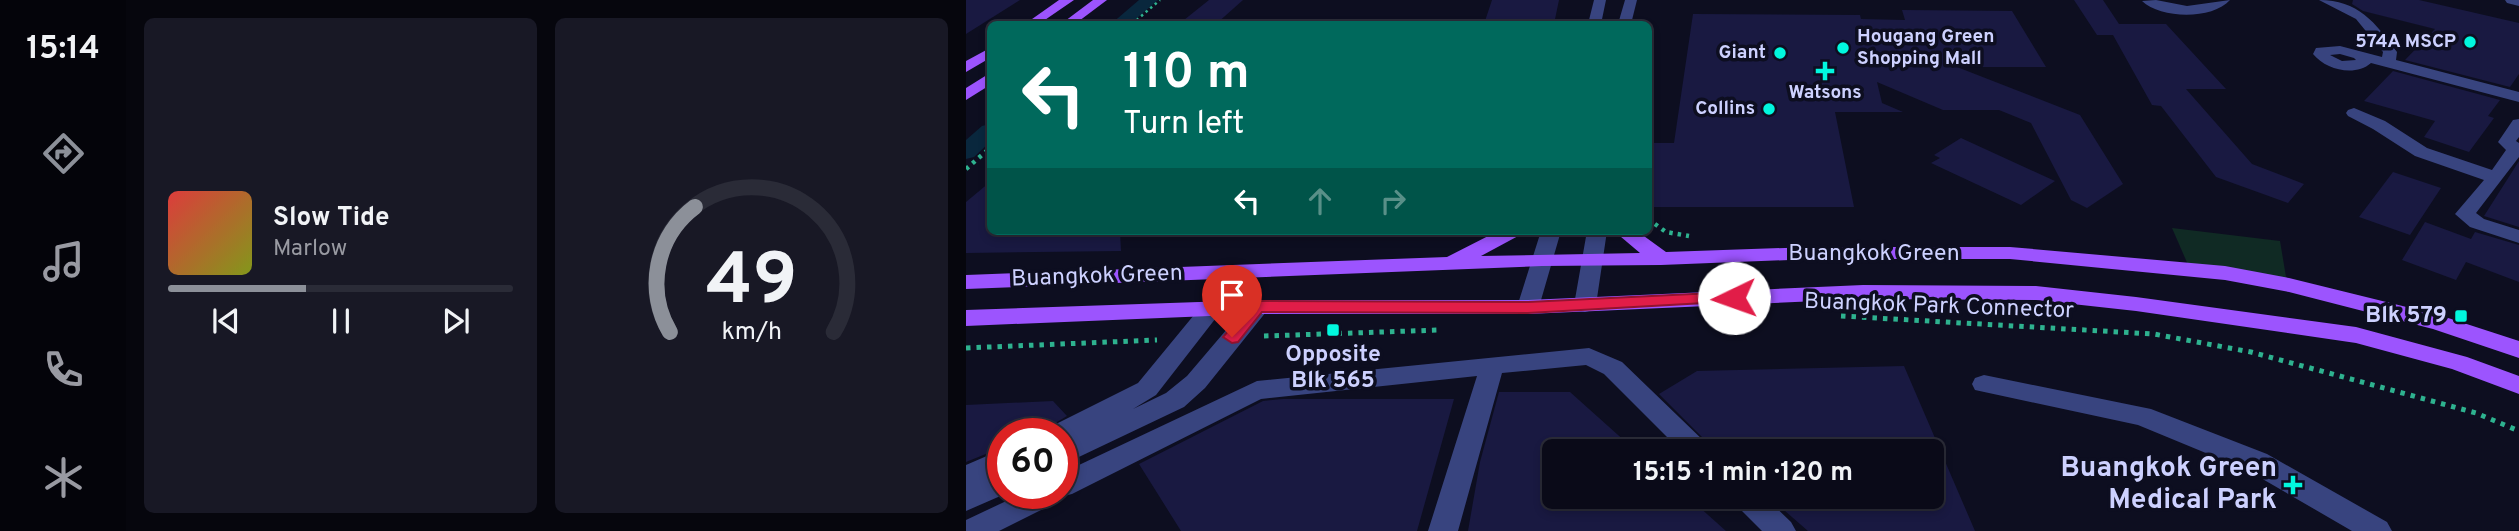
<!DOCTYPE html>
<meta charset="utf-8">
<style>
:root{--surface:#0a0a18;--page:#181825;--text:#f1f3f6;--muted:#999aa2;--line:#2a2b37;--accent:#8c9099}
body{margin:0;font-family:Overpass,sans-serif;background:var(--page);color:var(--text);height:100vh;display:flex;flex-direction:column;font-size:26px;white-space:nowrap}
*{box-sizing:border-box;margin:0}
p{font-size:23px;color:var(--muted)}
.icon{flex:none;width:38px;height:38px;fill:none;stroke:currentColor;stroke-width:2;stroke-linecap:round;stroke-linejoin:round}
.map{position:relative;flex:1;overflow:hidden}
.panel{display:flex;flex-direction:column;gap:18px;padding:18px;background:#06060d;width:840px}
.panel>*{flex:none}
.guide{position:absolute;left:21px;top:21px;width:665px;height:214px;border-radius:10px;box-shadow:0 4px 10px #0003,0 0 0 2px var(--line);background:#00695c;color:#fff;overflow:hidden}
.speed{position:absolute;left:21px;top:418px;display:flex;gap:14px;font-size:35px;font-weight:700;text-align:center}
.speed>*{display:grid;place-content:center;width:91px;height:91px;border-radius:50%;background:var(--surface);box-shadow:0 4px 10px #0003,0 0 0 2px var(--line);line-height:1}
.speed .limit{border:10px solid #d22;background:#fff;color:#111}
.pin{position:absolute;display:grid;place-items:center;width:60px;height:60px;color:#fff;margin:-72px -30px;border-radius:50% 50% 50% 0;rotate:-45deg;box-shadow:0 0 7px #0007}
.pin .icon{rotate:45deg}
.me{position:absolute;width:77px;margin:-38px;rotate:267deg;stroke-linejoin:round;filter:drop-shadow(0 0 5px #0008)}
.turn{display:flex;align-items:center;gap:24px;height:147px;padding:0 21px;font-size:32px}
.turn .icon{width:91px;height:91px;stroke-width:2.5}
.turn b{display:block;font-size:49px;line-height:60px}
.lanes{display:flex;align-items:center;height:66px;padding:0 21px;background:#0003;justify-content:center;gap:35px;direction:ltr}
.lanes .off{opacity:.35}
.panel .tile{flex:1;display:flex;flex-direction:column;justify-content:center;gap:10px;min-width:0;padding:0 24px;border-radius:10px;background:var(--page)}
.panel .dial{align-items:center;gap:0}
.dial svg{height:182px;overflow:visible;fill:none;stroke:var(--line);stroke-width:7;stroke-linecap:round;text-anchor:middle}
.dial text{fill:var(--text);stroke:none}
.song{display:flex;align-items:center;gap:21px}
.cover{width:84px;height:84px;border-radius:10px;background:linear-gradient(135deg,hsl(0 70% 55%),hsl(70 70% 35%))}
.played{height:7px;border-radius:4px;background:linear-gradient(90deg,var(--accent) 40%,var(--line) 40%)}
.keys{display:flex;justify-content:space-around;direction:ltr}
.panel .tiles{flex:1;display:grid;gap:18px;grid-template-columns:repeat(2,1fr)}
.trip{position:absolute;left:576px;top:439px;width:402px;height:70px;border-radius:10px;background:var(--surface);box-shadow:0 4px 10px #0003,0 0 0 2px var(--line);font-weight:700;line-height:70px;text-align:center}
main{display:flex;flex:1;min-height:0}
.menu{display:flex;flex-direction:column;width:126px;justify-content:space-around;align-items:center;background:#04040a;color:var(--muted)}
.menu .icon{width:49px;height:49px}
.menu .on{color:var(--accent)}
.menu b{font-size:32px;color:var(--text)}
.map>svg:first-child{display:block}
</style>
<main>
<nav class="menu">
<b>15:14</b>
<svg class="icon on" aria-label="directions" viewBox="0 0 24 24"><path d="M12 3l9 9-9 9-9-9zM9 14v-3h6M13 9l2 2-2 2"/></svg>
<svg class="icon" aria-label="music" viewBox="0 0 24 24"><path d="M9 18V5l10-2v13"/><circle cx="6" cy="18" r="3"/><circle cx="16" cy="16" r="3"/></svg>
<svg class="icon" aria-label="phone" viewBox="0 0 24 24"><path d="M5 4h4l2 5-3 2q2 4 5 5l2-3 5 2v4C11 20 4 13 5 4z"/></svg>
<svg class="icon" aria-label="climate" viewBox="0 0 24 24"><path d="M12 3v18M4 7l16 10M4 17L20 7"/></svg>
</nav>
<section class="panel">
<div class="tiles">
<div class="tile">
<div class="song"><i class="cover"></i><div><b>Slow Tide</b><p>Marlow</p></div></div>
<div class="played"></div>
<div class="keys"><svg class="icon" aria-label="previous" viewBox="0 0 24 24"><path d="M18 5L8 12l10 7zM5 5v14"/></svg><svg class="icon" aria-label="pause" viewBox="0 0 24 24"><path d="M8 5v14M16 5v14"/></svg><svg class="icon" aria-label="next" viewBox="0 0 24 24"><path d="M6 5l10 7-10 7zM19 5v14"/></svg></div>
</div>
<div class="tile dial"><svg viewBox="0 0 100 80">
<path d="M14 69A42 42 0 1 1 86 69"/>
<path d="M14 69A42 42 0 0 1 25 14" stroke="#8c9099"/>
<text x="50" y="56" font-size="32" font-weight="700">49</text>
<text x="50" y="72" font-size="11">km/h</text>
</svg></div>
</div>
</section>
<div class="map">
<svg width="1553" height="531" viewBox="0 0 1553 531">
<rect width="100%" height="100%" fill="#0d0e20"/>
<!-- green -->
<path fill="#102a24" d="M1206 228 1314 241 1321 283 1223 267Z"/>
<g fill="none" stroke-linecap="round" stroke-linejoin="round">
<!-- canal -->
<path fill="#09273d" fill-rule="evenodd" d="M173 0H192L164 24H145Z
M24 124V142L8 157 0 159V140L16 126Z"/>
</g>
<!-- building -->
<path fill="#191941" d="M0 0H54L0 34Z
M243 0H277L250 24H213Z
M526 0H593L588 24H518Z
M1108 0H1137L1153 24H1200L1260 89H1220L1286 164 1338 184 1322 203 1250 177 1195 106 1186 105 1147 35H1131Z
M1387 0H1453L1553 23V74L1544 87 1439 60 1469 29 1397 11 1386 4Z
M936 10 1046 11 1080 67H991L1114 115 1157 184 1121 208 1105 200 1065 123 1033 110H977L911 82 916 103 937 112H869L888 207H682L685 143H708L727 14 894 15 895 19 939 20Z
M1427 71 1534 100 1522 116 1528 118 1503 152 1458 137 1469 121 1398 101Z
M995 138 1089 181 1055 205 965 163 974 158 968 155Z
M1553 161V227L1518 216Z
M1427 172 1475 188 1444 235 1393 217Z
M24 182V231H154L155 251 0 253V202Z
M1459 222 1505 239 1509 232 1553 245V282L1500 262 1490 280 1436 260Z
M938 366 1009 531H842L803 497H966V452H751L693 394 731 371Z
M533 392H604L671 452H588V497H722L760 531H502L514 462Z
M317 399H488L451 531H215L173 464 297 401Z
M87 401 101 416 71 434H37V447L0 462V405Z"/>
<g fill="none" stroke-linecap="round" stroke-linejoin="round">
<!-- path-far2 -->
<path stroke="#2eb28f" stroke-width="2.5" stroke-dasharray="2.5 3.5" stroke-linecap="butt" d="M166 24 194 0"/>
<!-- path-far1 -->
<path stroke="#2eb28f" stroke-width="4.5" stroke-dasharray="3.5 5" stroke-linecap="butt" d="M0 169 24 148
M682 219 700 232 723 236"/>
<!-- path -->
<path stroke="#2eb28f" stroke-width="5" stroke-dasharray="4.5 6" stroke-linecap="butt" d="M875 316 1188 334 1285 352 1510 413 1553 431
M298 336 474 330
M0 348 191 340"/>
<!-- minor -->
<path fill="#38447f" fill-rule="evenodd" d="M628 0H640L635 24H622Z
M659 0H671L665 24H652Z
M1190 0 1221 6 1264 0C1246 20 1195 19 1176 1Z
M1353 0C1392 0 1409 22 1431 52L1430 60 1553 92V102L1405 63C1389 77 1360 70 1347 54L1350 48 1374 46 1416 57 1417 52 1390 19ZM1374 54 1388 58 1390 60 1376 61 1364 55Z
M1539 0H1553V6L1541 3Z
M1388 108 1419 121 1461 148 1526 170 1540 150 1532 142 1547 120 1553 119V137L1550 141 1553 143V157L1510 213 1518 219 1553 230V243L1504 227 1489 214 1518 180 1449 156 1407 129 1382 116 1380 113 1382 110Z
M575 231H595L573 307 570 312 562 314 554 312 551 307Z
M621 231H641L630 305 627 310 619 312 611 310 608 305Z
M292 300 300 302 303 307 300 312 239 388 218 407 96 465V434H80L84 427 172 383 237 304 245 302 253 304 256 309 253 314 190 395 167 409 200 393 221 376 284 302Z
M623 348 656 362 742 445 746 452H716L638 374 620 365 536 373 492 531H462L511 376 295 399 106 494 94 497 91 502 33 531H0V520L55 494H96V473L291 381Z
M1018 375 1185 409 1301 454 1421 522 1426 531H1386L1281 470 1172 425 1009 390 1006 384 1009 378Z
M37 449V494H39L0 511V465Z
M766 497H799L825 522 830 531H796L770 505Z"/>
<!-- major -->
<path fill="#9c54fe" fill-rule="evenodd" d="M93 0H108L73 24H59Z
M127 0H141L109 24H95Z
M24 48V58L0 72V61Z
M24 73V85L0 100V88Z
M532 231H557L554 235 515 256 674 253 648 231H671L700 252 847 247H1044L1259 266 1323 278 1473 315 1553 341V358L1467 329 1323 292 1259 280 1044 259H847L695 265 576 266 0 289V275L481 257Z
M897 285 1070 286 1170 297 1390 327 1501 357 1553 376V394L1486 369 1390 343 1170 311 1070 300 897 299 562 314H292L0 326V310L292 300H562Z"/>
</g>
<!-- route -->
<path fill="#e11d48" stroke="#92132f" stroke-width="2" d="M768 292 776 298 774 301 562 313 296 312 272 342 266 343 257 337 286 303 292 301 562 302Z"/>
<!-- markers -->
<g fill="#01f7de" stroke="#0d0e20" stroke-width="2.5">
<circle cx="1504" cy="42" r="7"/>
<circle cx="877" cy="48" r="7"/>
<circle cx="814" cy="53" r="7"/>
<path d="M855.5 60.5h7v7h7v7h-7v7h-7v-7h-7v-7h7z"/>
<circle cx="803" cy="109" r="7"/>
<rect x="1488" y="309" width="14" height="14" rx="3.5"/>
<rect x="360" y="323" width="14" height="14" rx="3.5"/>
<path d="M1323.5 474.5h7v7h7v7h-7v7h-7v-7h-7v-7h7z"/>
</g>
<g text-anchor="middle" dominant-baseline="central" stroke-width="7" stroke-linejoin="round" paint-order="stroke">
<!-- far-poi labels -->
<g font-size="19" font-weight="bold" fill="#cdd1ff" stroke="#0d0e20" text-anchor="end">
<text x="891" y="37" text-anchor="start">Hougang Green<tspan x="891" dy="22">Shopping Mall</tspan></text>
<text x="1490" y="42">574A MSCP</text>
<text x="800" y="53">Giant</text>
<text x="859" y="93" text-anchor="middle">Watsons</text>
<text x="789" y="109">Collins</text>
</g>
<!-- street labels -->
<g font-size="23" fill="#cdd1ff" stroke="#0d0e20">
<text x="908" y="254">Buangkok Green</text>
<text transform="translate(131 277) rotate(-2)">Buangkok Green</text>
<text transform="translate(973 307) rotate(2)">Buangkok Park Connector</text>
</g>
<!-- poi labels -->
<g font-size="23" font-weight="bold" fill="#cdd1ff" stroke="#0d0e20" text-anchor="end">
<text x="1481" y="316">Blk 579</text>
<text x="367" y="355" text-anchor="middle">Opposite<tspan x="367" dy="26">Blk 565</tspan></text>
</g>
<!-- near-poi labels -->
<g font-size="28" font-weight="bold" fill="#cdd1ff" stroke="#0d0e20" text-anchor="end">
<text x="1311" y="469">Buangkok Green<tspan x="1311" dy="32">Medical Park</tspan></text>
</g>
</g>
</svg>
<div class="speed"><div class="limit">60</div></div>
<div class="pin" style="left:266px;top:337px;background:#d93025"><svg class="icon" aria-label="arrive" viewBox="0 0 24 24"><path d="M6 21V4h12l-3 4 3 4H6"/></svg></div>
<svg class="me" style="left:768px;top:298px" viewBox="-20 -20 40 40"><circle r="19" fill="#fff"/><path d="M0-13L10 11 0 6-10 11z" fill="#e11d48"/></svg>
<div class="trip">15:15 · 1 min · 120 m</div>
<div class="guide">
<div class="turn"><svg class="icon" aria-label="left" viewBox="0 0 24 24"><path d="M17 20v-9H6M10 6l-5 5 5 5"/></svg><div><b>110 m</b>Turn left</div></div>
<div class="lanes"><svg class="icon" aria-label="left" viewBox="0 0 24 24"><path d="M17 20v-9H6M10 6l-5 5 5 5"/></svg><svg class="icon off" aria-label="ahead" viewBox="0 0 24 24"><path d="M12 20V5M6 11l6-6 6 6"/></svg><svg class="icon off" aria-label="right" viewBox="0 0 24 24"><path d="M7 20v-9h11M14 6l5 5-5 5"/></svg></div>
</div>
</div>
</main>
